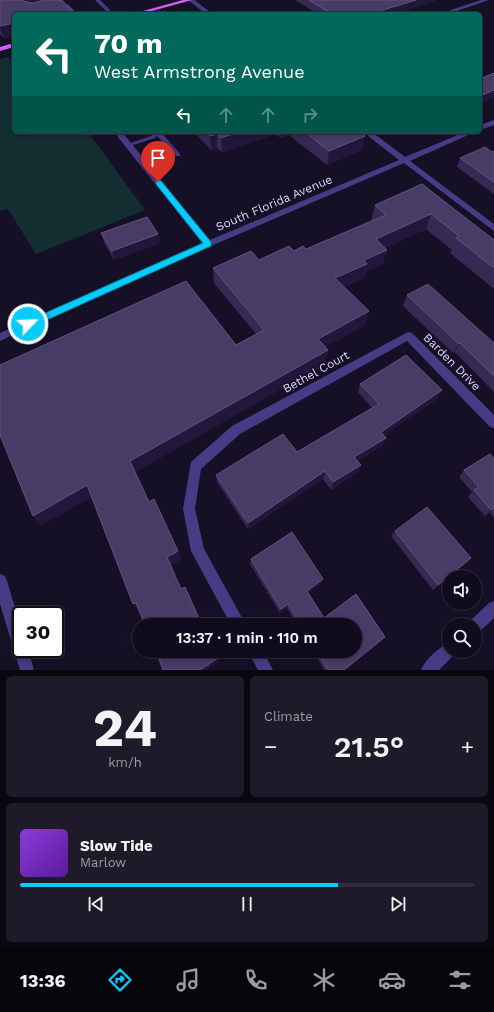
<!DOCTYPE html>
<meta charset="utf-8">
<style>
:root{--surface:#100c1d;--page:#1e1a2a;--text:#f1f3f6;--muted:#9c9ba4;--line:#302c3b;--accent:#07cbfa}
body{margin:0;font-family:"Work Sans",sans-serif;background:var(--page);color:var(--text);height:100vh;display:flex;flex-direction:column;font-size:15px;white-space:nowrap}
*{box-sizing:border-box;margin:0}
p{font-size:13px;color:var(--muted)}
.icon{flex:none;width:22px;height:22px;fill:none;stroke:currentColor;stroke-width:2;stroke-linecap:round;stroke-linejoin:round}
.map{position:relative;height:670px;overflow:hidden}
.sheet{display:flex;flex-direction:column;gap:6px;padding:6px;background:#090710;flex:1}
.sheet>*{flex:none}
.top-card{position:absolute;left:12px;top:12px;width:470px;height:122px;border-radius:6px;box-shadow:0 2px 6px #0003,0 0 0 1px var(--line);background:#00695c;color:#fff;overflow:hidden}
.tools{position:absolute;left:442px;top:570px;display:grid;gap:8px}
.tools a{display:grid;place-items:center;width:40px;height:40px;border-radius:50%;background:var(--surface);box-shadow:0 2px 6px #0003,0 0 0 1px var(--line);font-size:20px}
.speed{position:absolute;left:12px;top:606px;display:flex;gap:8px;font-size:20px;font-weight:700;text-align:center}
.speed>*{display:grid;place-content:center;width:52px;height:52px;border-radius:50%;background:var(--surface);box-shadow:0 2px 6px #0003,0 0 0 1px var(--line);line-height:1}
.speed .limit{border:2px solid #111;border-radius:6px;background:#fff;color:#111}
.pin{position:absolute;display:grid;place-items:center;width:34px;height:34px;color:#fff;margin:-41px -17px;border-radius:50% 50% 50% 0;rotate:-45deg;box-shadow:0 0 4px #0007}
.pin .icon{rotate:45deg}
.me{position:absolute;width:44px;margin:-22px;rotate:66deg;stroke-linejoin:round;filter:drop-shadow(0 0 3px #0008)}
.turn{display:flex;align-items:center;gap:14px;height:84px;padding:0 16px;font-size:18px}
.turn .icon{width:52px;height:52px;stroke-width:2.5}
.turn b{display:block;font-size:28px;line-height:34px}
.lanes{display:flex;align-items:center;height:38px;padding:0 16px;background:#0003;justify-content:center;gap:20px;direction:ltr}
.lanes .off{opacity:.35}
.big{font-size:30px;font-weight:600;line-height:1.1}
.sheet .tile{flex:1;display:flex;flex-direction:column;justify-content:center;gap:6px;min-width:0;padding:0 14px;border-radius:6px;background:var(--page)}
.sheet .dial{align-items:center;gap:0}
.dial b{font-size:52px;line-height:1}
.song{display:flex;align-items:center;gap:12px}
.cover{width:48px;height:48px;border-radius:6px;background:linear-gradient(135deg,hsl(270 70% 55%),hsl(270 70% 35%))}
.played{height:4px;border-radius:2px;background:linear-gradient(90deg,var(--accent) 70%,var(--line) 70%)}
.keys{display:flex;justify-content:space-around;direction:ltr}
.heat{display:flex;justify-content:space-between;align-items:center;font-size:22px;direction:ltr}
.sheet .tiles{flex:1;display:grid;gap:6px;grid-template-columns:1fr 1fr}
.tile:last-child{grid-column:span 2}
.trip{position:absolute;left:132px;top:618px;width:230px;height:40px;border-radius:20px;background:var(--surface);box-shadow:0 2px 6px #0003,0 0 0 1px var(--line);font-weight:600;line-height:40px;text-align:center}
.tab-bar{display:flex;height:64px;justify-content:space-around;align-items:center;background:#06050c;color:var(--muted)}
.tab-bar .icon{width:28px;height:28px}
.tab-bar .active{color:var(--accent)}
.tab-bar b{font-size:18px;color:var(--text)}
.map>svg:first-child{display:block}
</style>
<div class="map">
<svg width="494" height="670" viewBox="0 0 494 670">
<rect width="100%" height="100%" fill="#161027"/>
<!-- green -->
<path fill="#132f31" d="M9 57 14 67V132H88L145 210 36 254 8 209 0 211V59Z"/>
<g fill="none" stroke-linecap="round" stroke-linejoin="round">
<!-- lane -->
<path fill="#463c85" fill-rule="evenodd" d="M95 0H100L114 14H109Z
M67 4 78 14H73L66 7 54 9 52 8Z
M154 132H161L180 154V156H176L157 136 155 138 130 146H126L125 145 151 136Z"/>
<!-- street -->
<path fill="#463c85" fill-rule="evenodd" d="M188 0H194L213 14H206Z
M481 0H489L448 14H439Z
M494 120V125L480 130V125Z
M114 132H122L210 240 399 160 363 132H372L405 157 465 132H475L410 161 494 224V231L404 163 211 246 0 341V333L202 243Z
M408 332 412 333 494 415V428L490 427 407 341 240 434 201 469 195 509 204 549 246 625H231L191 551 183 509 191 462 232 426Z
M0 574 5 576 7 581 21 627V649H28L34 670H20L0 604Z
M494 601V618L480 631 475 633V625H468L470 621 489 603Z
M449 643V651H456L454 655 439 670H421C425 660 439 647 449 643Z
M248 651H263L273 670H258Z"/>
<!-- primary -->
<path fill="#d060fc" fill-rule="evenodd" d="M183 0H192L141 14H132Z
M14 43V47L0 51V47Z"/>
</g>
<!-- wall -->
<path fill="#362954" d="M295 0H435V1L394 14H318Z
M0 1 14 14 4 39 0 34Z
M194 132H359L365 136 362 150 327 165 289 135 281 138 275 134 222 152 217 148 211 150Z
M494 151V194L457 167 460 158Z
M422 184 494 240V289L450 253 452 250 426 229 385 248 383 264 365 272 364 278 344 287 369 311 365 325 325 347 328 350 325 364 135 472 149 502 178 551 181 559 171 565 138 611 91 497 42 525 33 516 236 345 256 334 214 283 213 268 259 260 294 251 306 249 372 220H371L375 205Z
M101 233 158 234 160 243 114 260 104 242Z
M407 295 494 343V392L455 352 453 353 403 306Z
M360 384 442 390 437 399 384 435 386 438 382 446 358 461 361 465 358 472 331 490 323 479 248 529 217 482 216 475 297 452 372 408 358 392Z
M494 459V518L490 513 485 516 468 497 472 492 459 477 464 470Z
M395 531 471 558 433 590 391 536Z
M292 532 323 579 321 583 308 593 324 618 356 594 385 637 344 670H324L313 651H355V625H297L287 608 280 613 250 564 251 559Z"/>
<!-- shaded-wall -->
<path fill="#21173a" d="M24 0H57L58 5 23 1Z
M416 0H435V1L394 14H370Z
M14 23V37L4 39 0 28V26Z
M494 90V98L480 104V96Z
M239 132H275V134L222 152 221 138Z
M282 132H290L289 135 281 138Z
M217 134V148L211 150 210 136Z
M365 136 362 150 327 165 329 151Z
M431 214 426 229 373 254 376 239Z
M158 234 160 243 114 260 112 251Z
M387 250 383 264 365 272 364 278 332 292 335 278 364 260Z
M369 311 365 325 315 353 318 339Z
M460 343 455 352 453 353 459 344Z
M328 350 325 364 135 472 130 461Z
M442 390 437 399 377 440 381 432Z
M386 438 382 446 352 465 354 457Z
M361 465 358 472 331 490 333 482Z
M325 471 323 479 248 529V523Z
M87 485 93 496 42 525 33 516Z
M494 508 490 513 485 516 491 510Z
M178 551 181 559 171 565 167 557Z
M323 579 321 583 305 595 307 591Z
M136 603 141 609 138 611 133 604Z
M288 604 287 608 280 613 281 609Z
M218 658 219 662 207 670H200Z"/>
<!-- building -->
<path fill="#483c66" stroke="#60547e" d="M5 0H24L23 1 33 3 44 0H62L74 14H14V23L0 26V1Z
M309 0H416L370 14H332Z
M494 73V90L480 96V79Z
M207 132H239L221 138 217 134 210 136Z
M305 132H359L365 136 329 151Z
M485 147 492 152 494 151V182L460 158Z
M422 184 494 240V268L456 238 459 236 431 214 376 239 387 250 364 260 367 264 335 278 369 311 318 339 328 350 130 461 149 502 154 499 178 551 167 557 181 589 185 587 202 625H145L136 603 133 604 87 485 33 516 0 435V365L186 281 236 345 264 330 213 268 251 251 259 260 289 246 294 251 303 246 306 249 386 215 375 205Z
M147 217 158 234 112 251 101 233Z
M428 284 494 343V376L460 343 459 344 407 295Z
M406 355 442 390 381 432 386 438 354 457 361 465 333 482 325 471 248 523 216 475 283 434 297 452 379 404 360 384Z
M490 454 494 459V508L491 510 474 490 479 487 464 470Z
M427 507 471 558 438 585 395 531Z
M292 532 323 579 307 591 324 618 356 594 385 637 344 670H328L316 651H355V625H301L288 604 281 609 251 559Z
M156 651H214L218 658 200 670H163Z"/>
<!-- route -->
<path fill="#07cbfa" stroke="#0584a2" d="M158 180 161 181 211 242V246L31 327H25L23 324 25 322 203 243 156 184V181Z"/>
<g text-anchor="middle" dominant-baseline="central" stroke-width="3" stroke-linejoin="round" paint-order="stroke">
<!-- street labels -->
<g font-size="12" fill="#dfd6fe" stroke="#161027">
<text transform="translate(274 203) rotate(-23)">South Florida Avenue</text>
<text transform="translate(452 362) rotate(45)">Barden Drive</text>
<text transform="translate(316 372) rotate(-29)">Bethel Court</text>
</g>
</g>
</svg>
<div class="tools">
<a><svg class="icon" aria-label="sound" viewBox="0 0 24 24"><path d="M4 9h4l5-4v14l-5-4H4zM17 9q2 3 0 6"/></svg></a>
<a><svg class="icon" aria-label="search" viewBox="0 0 24 24"><circle cx="10" cy="10" r="6"/><path d="M15 15l6 6"/></svg></a>
</div>
<div class="speed"><div class="limit">30</div></div>
<div class="pin" style="left:158px;top:182px;background:#d93025"><svg class="icon" aria-label="arrive" viewBox="0 0 24 24"><path d="M6 21V4h12l-3 4 3 4H6"/></svg></div>
<svg class="me" style="left:28px;top:324px" viewBox="-20 -20 40 40"><circle r="17" fill="#07cbfa" stroke="#fff" stroke-width="3"/><path d="M0-11L8 9 0 5-8 9z" fill="#fff"/></svg>
<div class="trip">13:37 · 1 min · 110 m</div>
<div class="top-card">
<div class="turn"><svg class="icon" aria-label="left" viewBox="0 0 24 24"><path d="M17 20v-9H6M10 6l-5 5 5 5"/></svg><div><b>70 m</b>West Armstrong Avenue</div></div>
<div class="lanes"><svg class="icon" aria-label="left" viewBox="0 0 24 24"><path d="M17 20v-9H6M10 6l-5 5 5 5"/></svg><svg class="icon off" aria-label="ahead" viewBox="0 0 24 24"><path d="M12 20V5M6 11l6-6 6 6"/></svg><svg class="icon off" aria-label="ahead" viewBox="0 0 24 24"><path d="M12 20V5M6 11l6-6 6 6"/></svg><svg class="icon off" aria-label="right" viewBox="0 0 24 24"><path d="M7 20v-9h11M14 6l5 5-5 5"/></svg></div>
</div>
</div>
<section class="sheet">
<div class="tiles">
<div class="tile dial"><b>24</b><p>km/h</p></div>
<div class="tile"><p>Climate</p>
<div class="heat"><a>−</a><b class="big">21.5°</b><a>+</a></div>
</div>
<div class="tile">
<div class="song"><i class="cover"></i><div><b>Slow Tide</b><p>Marlow</p></div></div>
<div class="played"></div>
<div class="keys"><svg class="icon" aria-label="previous" viewBox="0 0 24 24"><path d="M18 5L8 12l10 7zM5 5v14"/></svg><svg class="icon" aria-label="pause" viewBox="0 0 24 24"><path d="M8 5v14M16 5v14"/></svg><svg class="icon" aria-label="next" viewBox="0 0 24 24"><path d="M6 5l10 7-10 7zM19 5v14"/></svg></div>
</div>
</div>
</section>
<nav class="tab-bar">
<b>13:36</b>
<svg class="icon active" aria-label="directions" viewBox="0 0 24 24"><path d="M12 3l9 9-9 9-9-9zM9 14v-3h6M13 9l2 2-2 2"/></svg>
<svg class="icon" aria-label="music" viewBox="0 0 24 24"><path d="M9 18V5l10-2v13"/><circle cx="6" cy="18" r="3"/><circle cx="16" cy="16" r="3"/></svg>
<svg class="icon" aria-label="phone" viewBox="0 0 24 24"><path d="M5 4h4l2 5-3 2q2 4 5 5l2-3 5 2v4C11 20 4 13 5 4z"/></svg>
<svg class="icon" aria-label="climate" viewBox="0 0 24 24"><path d="M12 3v18M4 7l16 10M4 17L20 7"/></svg>
<svg class="icon" aria-label="car" viewBox="0 0 24 24"><path d="M5 17H2v-5l4-1 3-4h7l3 4 3 1v5h-3M9 17h6M6 11h13"/><circle cx="7" cy="17" r="2"/><circle cx="17" cy="17" r="2"/></svg>
<svg class="icon" aria-label="filters" viewBox="0 0 24 24"><path d="M4 7h16M4 17h16"/><circle cx="9" cy="7" r="2"/><circle cx="15" cy="17" r="2"/></svg>
</nav>
